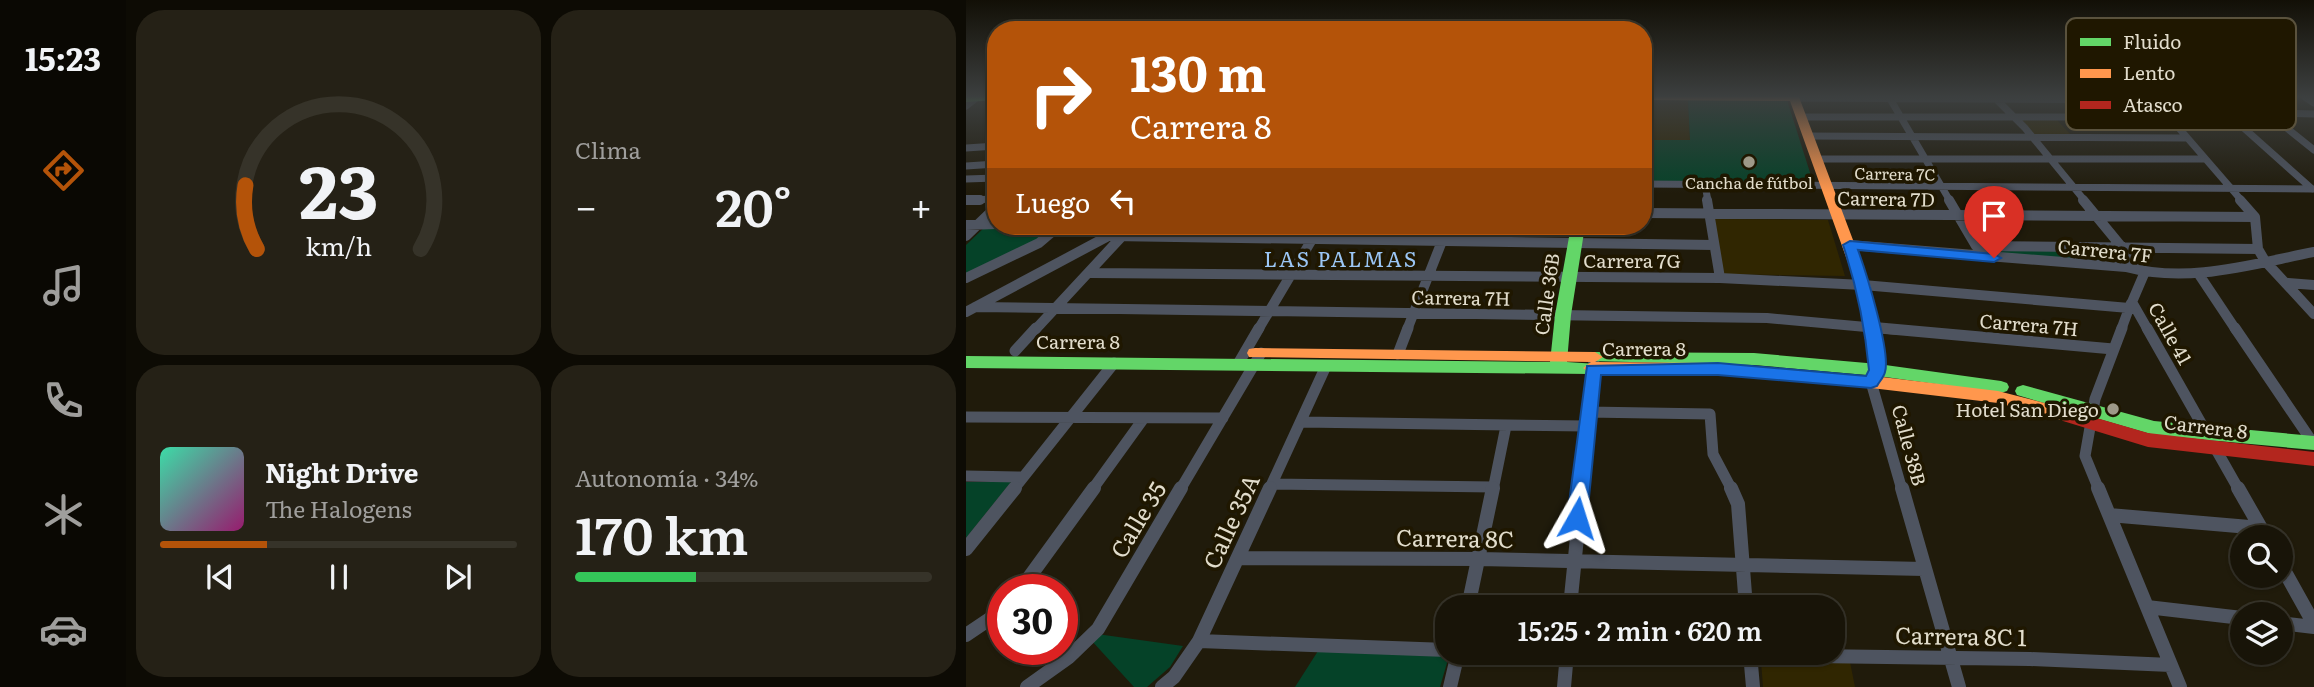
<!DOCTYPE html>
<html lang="es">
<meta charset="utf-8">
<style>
:root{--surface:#181408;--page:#252116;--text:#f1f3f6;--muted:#9f9e9c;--line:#363329;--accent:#b45309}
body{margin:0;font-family:Literata,serif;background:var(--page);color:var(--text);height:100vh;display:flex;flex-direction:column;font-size:26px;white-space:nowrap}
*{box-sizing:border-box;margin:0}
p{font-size:23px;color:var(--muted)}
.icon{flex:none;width:38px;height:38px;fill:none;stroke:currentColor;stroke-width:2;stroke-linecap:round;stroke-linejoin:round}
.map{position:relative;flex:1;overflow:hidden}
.side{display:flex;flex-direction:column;gap:10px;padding:10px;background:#0d0b04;width:840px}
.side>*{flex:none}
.top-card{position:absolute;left:21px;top:21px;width:665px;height:214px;border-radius:28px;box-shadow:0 2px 5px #0004,0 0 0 2px var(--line);background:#b45309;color:#fff;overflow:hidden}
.buttons{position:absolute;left:1264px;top:525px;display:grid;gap:14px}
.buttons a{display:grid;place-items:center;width:63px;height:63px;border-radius:50%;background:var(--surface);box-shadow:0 2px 5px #0004,0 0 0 2px var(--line);font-size:35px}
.speed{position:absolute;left:21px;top:574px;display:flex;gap:14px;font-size:35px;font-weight:700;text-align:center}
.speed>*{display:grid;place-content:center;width:91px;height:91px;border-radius:50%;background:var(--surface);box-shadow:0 2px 5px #0004,0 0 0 2px var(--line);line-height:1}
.speed .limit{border:10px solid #d22;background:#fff;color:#111}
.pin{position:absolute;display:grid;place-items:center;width:60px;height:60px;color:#fff;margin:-72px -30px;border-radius:50% 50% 50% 0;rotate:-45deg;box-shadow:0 0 7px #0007}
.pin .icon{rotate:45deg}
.me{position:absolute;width:77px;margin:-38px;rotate:6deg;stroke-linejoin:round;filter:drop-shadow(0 0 5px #0008)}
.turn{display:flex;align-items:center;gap:24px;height:147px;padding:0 28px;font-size:32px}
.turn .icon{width:91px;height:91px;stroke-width:2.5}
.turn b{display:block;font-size:49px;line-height:60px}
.then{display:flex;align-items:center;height:66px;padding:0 28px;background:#0003;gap:14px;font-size:26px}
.big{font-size:52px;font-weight:600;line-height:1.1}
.side .widget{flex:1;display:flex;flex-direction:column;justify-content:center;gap:10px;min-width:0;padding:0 24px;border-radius:28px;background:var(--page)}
.side .dial{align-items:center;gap:0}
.dial svg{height:182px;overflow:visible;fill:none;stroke:var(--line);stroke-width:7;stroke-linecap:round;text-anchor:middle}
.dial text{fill:var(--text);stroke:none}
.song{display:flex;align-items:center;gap:21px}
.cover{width:84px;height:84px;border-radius:10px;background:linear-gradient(135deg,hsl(160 70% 55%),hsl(320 70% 35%))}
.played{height:7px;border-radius:4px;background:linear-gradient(90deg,var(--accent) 30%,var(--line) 30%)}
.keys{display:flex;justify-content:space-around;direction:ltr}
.heat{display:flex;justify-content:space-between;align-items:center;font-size:38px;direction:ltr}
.charge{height:10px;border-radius:5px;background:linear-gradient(90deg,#34c759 34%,var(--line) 0)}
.side .tiles{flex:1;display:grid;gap:10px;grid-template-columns:repeat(2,1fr)}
.trip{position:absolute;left:469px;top:595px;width:410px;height:70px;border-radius:28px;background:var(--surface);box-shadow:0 2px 5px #0004,0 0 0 2px var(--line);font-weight:600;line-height:70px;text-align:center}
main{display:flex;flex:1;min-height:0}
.tabs{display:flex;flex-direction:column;width:126px;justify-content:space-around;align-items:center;background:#0a0803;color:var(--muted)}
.tabs .icon{width:49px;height:49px}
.tabs .active{color:var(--accent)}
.tabs b{font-size:32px;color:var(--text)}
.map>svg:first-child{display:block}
</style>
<main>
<nav class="tabs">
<b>15:23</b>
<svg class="icon active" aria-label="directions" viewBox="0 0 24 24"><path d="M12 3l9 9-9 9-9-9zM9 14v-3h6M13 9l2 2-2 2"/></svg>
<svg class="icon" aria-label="music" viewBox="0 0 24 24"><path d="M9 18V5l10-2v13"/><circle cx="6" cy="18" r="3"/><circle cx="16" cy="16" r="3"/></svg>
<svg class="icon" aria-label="phone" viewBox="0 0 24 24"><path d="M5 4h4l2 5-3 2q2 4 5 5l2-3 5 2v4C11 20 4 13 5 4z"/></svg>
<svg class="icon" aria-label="climate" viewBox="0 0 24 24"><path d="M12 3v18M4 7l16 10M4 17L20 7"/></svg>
<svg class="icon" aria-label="car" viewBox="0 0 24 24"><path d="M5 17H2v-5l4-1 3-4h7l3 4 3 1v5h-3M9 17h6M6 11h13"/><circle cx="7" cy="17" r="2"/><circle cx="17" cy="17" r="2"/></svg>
</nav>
<section class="side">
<div class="tiles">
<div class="widget dial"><svg viewBox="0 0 100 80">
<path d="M14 69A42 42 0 1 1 86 69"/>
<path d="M14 69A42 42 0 0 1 9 41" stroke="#b45309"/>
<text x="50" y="56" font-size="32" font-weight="700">23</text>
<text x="50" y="72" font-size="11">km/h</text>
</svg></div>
<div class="widget"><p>Clima</p>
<div class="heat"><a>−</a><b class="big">20°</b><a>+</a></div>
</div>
<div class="widget">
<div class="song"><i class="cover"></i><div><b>Night Drive</b><p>The Halogens</p></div></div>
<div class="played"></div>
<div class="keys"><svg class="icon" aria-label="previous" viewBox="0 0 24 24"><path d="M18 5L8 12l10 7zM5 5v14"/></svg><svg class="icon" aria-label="pause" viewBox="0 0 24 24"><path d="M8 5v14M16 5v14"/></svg><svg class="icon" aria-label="next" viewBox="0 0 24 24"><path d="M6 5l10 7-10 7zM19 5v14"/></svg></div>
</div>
<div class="widget"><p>Autonomía · 34%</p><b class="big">170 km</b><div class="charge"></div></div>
</div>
</section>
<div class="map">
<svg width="1348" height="687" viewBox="0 0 1348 687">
<rect width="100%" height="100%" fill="#201b0b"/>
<!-- built -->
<path fill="#302601" d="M677 99 722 100 724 140H677Z
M1055 119 1091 120 1105 135H1069Z
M749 219 862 220 879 276 756 274Z
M795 661 884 662 889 687H797Z"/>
<!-- green -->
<path fill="#054228" d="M722 100H821L847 182 677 181V140H724Z
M20 226H86L75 239 0 275V245Z
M1015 250 1149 252 1157 262 1017 255Z
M0 482H45L0 538Z
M131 634 217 646 204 667 181 687H168L125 640Z
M352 651 483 656 474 687H329Z"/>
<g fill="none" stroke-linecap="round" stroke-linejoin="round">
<!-- street-far3 -->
<path stroke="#4e5460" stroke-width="7" d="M923 97 984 201
M1028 97 1059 128 1119 201
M1186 97 1276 201
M1243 97 1346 189
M1282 97 1348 150
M1339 97 1348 103
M828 98 1188 100
M0 106 9 99
M1197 110 1348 114
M835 117H1203
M842 136 1221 138
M0 148 30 146
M850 159H1239
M0 166 30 164
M0 179 30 178
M677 184 1348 189
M739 185 742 201
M0 200 30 199"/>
<!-- street-far2 -->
<path stroke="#4e5460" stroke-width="10" d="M0 200H14
M741 200 754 278
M983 200 1010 246 1292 249
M1117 200 1178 274 1166 302 1182 330
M1274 200 1289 217 1292 249 1299 261 1348 314
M677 213 1289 217
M0 225 30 224
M0 236 30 207
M145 236 748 245
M884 245 1160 267C1223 284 1286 264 1348 252
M125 273 754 278 897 285 1163 308
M1232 273 1270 330
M0 278 73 243 93 226
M1322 283 1348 285
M9 307 801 318 933 330
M0 312 161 226
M69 330 159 233
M292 330 354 226
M441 330 482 226
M1155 330 1165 303"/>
<!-- street-far1 -->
<path stroke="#4e5460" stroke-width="11" d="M914 328 1147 349
M1181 328 1273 490
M1269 328 1347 443
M49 351 70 328
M432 354 442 328
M272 364 293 328
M905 382 936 490
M622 412 744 414 747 454 766 490
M0 417 257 418
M336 422 620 426
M0 476 57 477
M307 484 527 487
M47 490 148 363
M126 490 178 418
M214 490 295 353
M303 490 360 366
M527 490 540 426
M615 490 628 360
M1133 490 1119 456 1129 399 1156 328"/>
<!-- street -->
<path stroke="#4e5460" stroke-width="14" d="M765 488 772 504 780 607
M936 488 993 687
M1132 488 1214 687
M1272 488 1300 537
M1143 515 1295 528
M0 549 49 488
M272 558 513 559 958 569
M1314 563 1348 624
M54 590 128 488
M502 607 527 488
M604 607 616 488
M1181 607 1276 618
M1314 623 1348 627
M0 635 37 610
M233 641 481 650
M784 653 787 687
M785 655 1064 659 1205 665
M61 687 103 657 132 629 215 488
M196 687 208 677 233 641 304 488
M484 687 492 653
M598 687 601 653"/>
<!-- fast -->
<path fill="#63d668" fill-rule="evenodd" d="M0 97H30V100L0 102Z
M605 226H619L605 315 601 362 631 364 633 368 625 374 0 368V356L584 362 589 315Z
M629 352 788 353 912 364 1035 381 1041 383 1043 387 1041 391 1035 393 912 376 788 365 623 361 621 357 623 353Z
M1057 385 1188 421 1348 436V450L1188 435 1051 395 1049 391 1051 387Z"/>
<!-- slow -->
<path fill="#ff974d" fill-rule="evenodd" d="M677 97H833L904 285 920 370 916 377 1032 391 1109 411 1112 416 1109 421 1103 422 1032 403 905 388 752 375 625 374 617 368 625 362 283 357 281 353 283 349 289 348 629 352 637 357 629 362 752 363 900 376 904 370 890 285 824 101 677 100Z"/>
<!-- jam -->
<path fill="#b3261e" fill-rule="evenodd" d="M1103 410 1182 433 1348 452V466L1182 447 1097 421 1094 416 1097 411Z"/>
</g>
<!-- sky -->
<linearGradient id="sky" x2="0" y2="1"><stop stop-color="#120f06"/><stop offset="0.5" stop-color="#3c3f3f"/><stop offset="1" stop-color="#3c3f3f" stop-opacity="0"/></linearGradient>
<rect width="1348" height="193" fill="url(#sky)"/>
<!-- route -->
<path fill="#1a73e8" stroke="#114b97" stroke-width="2" d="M884 241 1028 254 1035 258 1028 262 892 250C900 272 925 352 919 372 918 377 913 382 911 386L905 388 752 375H635L621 518 618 524 611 526 604 524 601 518 621 366 752 363 900 376 903 370C899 327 891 287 877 245Z"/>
<!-- markers -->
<g fill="#9e9988" stroke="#1f1700" stroke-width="2.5">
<circle cx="783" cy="162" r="7"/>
<circle cx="1147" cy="409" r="7"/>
</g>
<g text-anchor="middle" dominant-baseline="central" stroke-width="7" stroke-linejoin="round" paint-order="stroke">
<!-- far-street labels -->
<g font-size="16" fill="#e2ddcc" stroke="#1f1700">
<text transform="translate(929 173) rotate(1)">Carrera 7C</text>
</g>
<!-- far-poi labels -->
<g font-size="16" fill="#e2ddcc" stroke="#1f1700">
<text x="783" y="182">Cancha de fútbol</text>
</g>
<!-- street labels -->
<g font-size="19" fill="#e2ddcc" stroke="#1f1700">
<text transform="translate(920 198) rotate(1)">Carrera 7D</text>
<text transform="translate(1139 250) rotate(6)">Carrera 7F</text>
<text x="666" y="260">Carrera 7G</text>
<text transform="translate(580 294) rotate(-82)">Calle 36B</text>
<text transform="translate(495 297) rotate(1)">Carrera 7H</text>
<text transform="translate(1063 324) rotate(5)">Carrera 7H</text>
<text transform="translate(1205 333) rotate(61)">Calle 41</text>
<text x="112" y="341">Carrera 8</text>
<text x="678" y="348">Carrera 8</text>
<text transform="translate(1240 426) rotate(7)">Carrera 8</text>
<text transform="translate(944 445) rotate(75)">Calle 38B</text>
</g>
<!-- poi labels -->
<g font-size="19" fill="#e2ddcc" stroke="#1f1700" text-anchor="end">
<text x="1133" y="409">Hotel San Diego</text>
</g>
<!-- neighbourhood labels -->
<g font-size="21" letter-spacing="2" fill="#9bc6f4" stroke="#1f1700">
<text x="375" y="257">LAS PALMAS</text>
</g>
<!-- near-street labels -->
<g font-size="23" fill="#e2ddcc" stroke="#1f1700">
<text transform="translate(171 519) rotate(-59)">Calle 35</text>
<text transform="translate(264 521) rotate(-65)">Calle 35A</text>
<text transform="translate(489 537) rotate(1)">Carrera 8C</text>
<text transform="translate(995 635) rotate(1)">Carrera 8C 1</text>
</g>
</g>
<!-- legend -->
<rect x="1100" y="18" width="230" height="112" rx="10" fill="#1f1700" stroke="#5a523d" stroke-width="2"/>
<rect x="1114" y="38" width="31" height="8" fill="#63d668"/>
<rect x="1114" y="69" width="31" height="9" fill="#ff974d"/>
<rect x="1114" y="101" width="31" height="8" fill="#b3261e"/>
<g font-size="19" fill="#e2ddcc">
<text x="1157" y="49">Fluido</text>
<text x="1157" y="80">Lento</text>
<text x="1157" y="112">Atasco</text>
</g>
</svg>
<div class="buttons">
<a><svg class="icon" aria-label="search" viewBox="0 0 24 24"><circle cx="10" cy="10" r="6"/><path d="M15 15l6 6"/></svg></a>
<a><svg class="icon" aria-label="layers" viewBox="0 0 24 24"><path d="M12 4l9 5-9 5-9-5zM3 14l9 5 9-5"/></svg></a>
</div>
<div class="speed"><div class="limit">30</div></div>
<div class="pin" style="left:1028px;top:258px;background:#d93025"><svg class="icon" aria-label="arrive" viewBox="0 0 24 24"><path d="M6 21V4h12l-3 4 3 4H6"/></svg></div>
<svg class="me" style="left:611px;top:518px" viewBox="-20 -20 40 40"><path d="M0-17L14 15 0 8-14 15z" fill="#1a73e8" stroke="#fff" stroke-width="4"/></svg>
<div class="trip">15:25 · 2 min · 620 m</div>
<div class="top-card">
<div class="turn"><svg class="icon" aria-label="right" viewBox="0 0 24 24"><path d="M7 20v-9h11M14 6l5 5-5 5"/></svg><div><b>130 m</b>Carrera 8</div></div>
<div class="then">Luego<svg class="icon" aria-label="left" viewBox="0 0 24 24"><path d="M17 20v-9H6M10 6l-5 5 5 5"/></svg></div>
</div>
</div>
</main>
